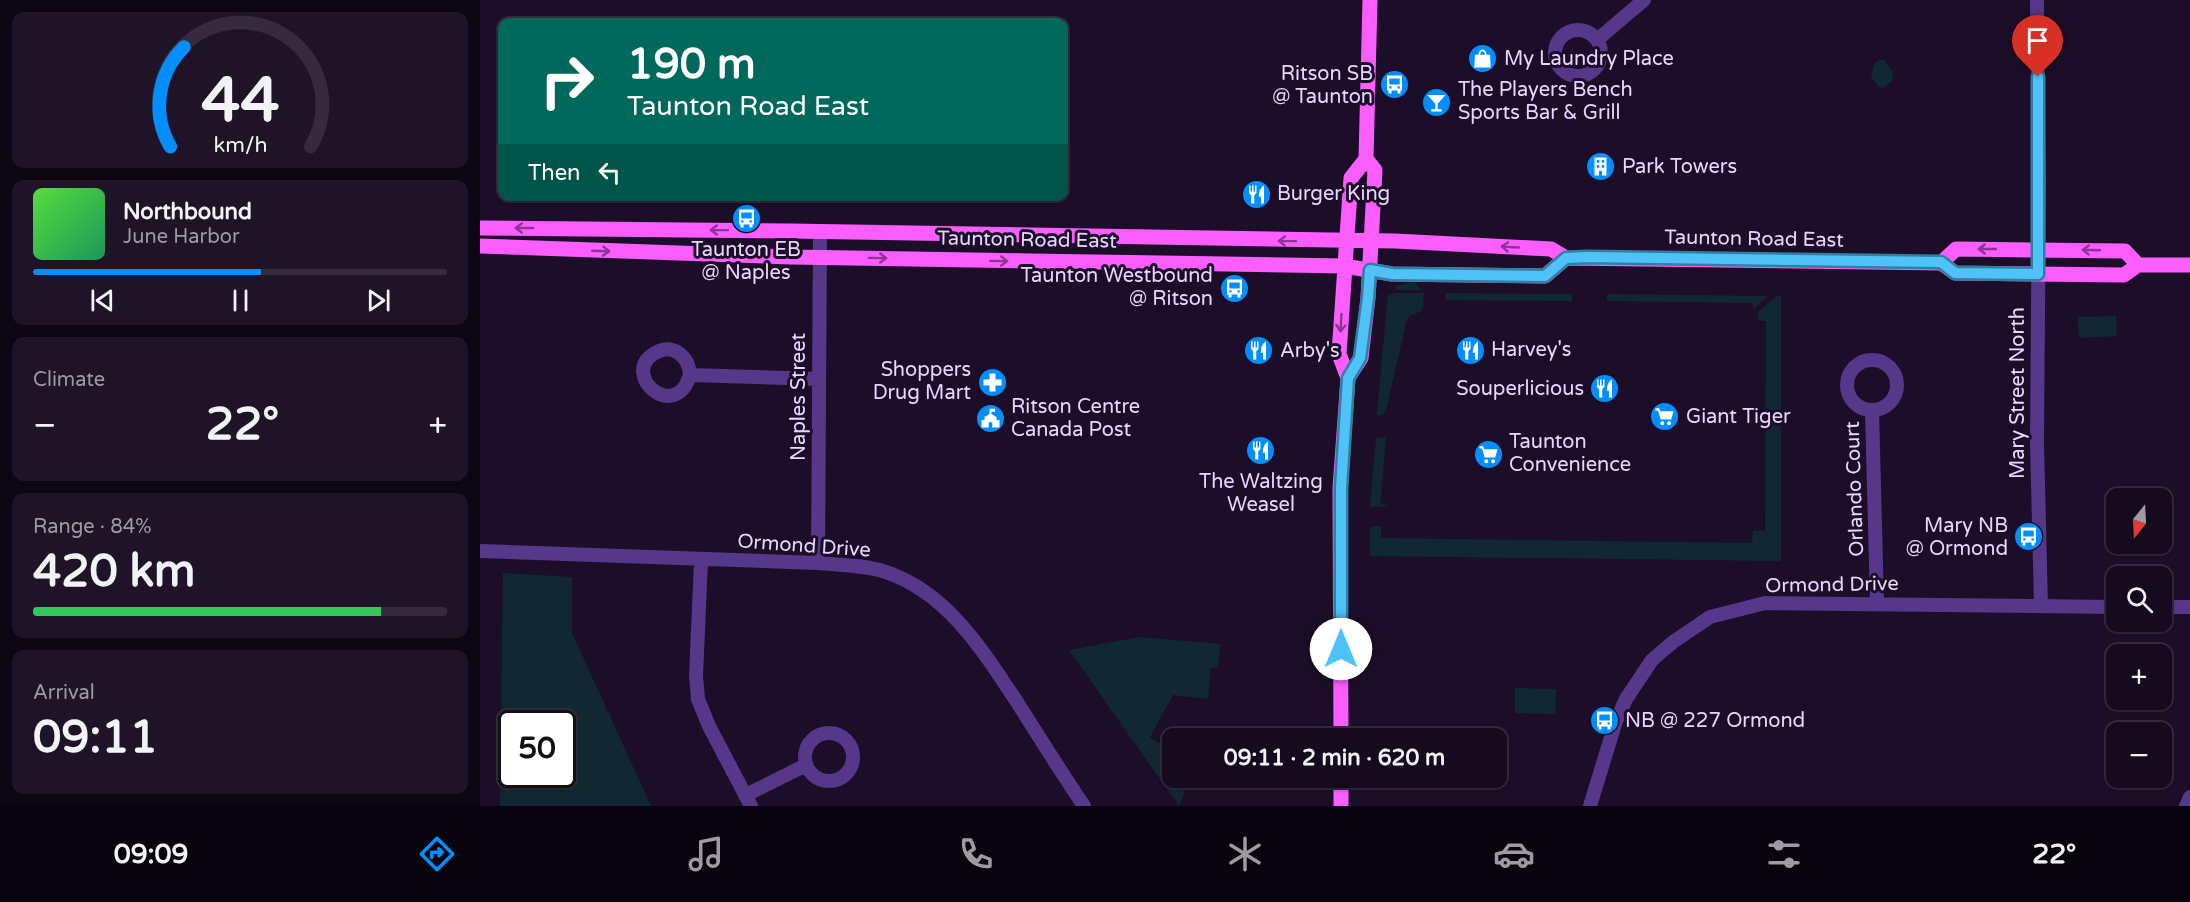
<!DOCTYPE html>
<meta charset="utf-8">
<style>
:root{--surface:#150a1e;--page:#1e1327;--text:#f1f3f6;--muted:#9d9aa4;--line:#342b3c;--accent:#028eff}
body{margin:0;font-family:"Varela Round",sans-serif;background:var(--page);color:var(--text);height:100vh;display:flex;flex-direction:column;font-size:22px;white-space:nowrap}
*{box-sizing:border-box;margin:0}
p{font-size:20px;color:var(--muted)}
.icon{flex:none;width:33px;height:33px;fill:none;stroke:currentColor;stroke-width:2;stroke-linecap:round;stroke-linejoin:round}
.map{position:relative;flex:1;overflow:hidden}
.sheet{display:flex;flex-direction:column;gap:12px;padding:12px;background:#0c0610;width:480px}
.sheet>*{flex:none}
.top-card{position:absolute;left:18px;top:18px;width:570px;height:183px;border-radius:12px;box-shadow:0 2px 4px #0004,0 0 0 2px var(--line);background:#00695c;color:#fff;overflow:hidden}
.needle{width:39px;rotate:198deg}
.buttons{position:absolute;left:1626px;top:488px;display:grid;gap:12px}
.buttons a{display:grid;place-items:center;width:66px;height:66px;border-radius:12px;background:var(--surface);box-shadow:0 2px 4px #0004,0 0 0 2px var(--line);font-size:30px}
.speed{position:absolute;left:18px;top:710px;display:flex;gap:12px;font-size:30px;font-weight:700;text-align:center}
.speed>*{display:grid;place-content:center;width:78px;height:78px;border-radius:50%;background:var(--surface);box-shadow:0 2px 4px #0004,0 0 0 2px var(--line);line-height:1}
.speed .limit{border:3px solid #111;border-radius:9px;background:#fff;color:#111}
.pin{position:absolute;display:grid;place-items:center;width:51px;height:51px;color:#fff;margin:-62px -26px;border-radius:50% 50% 50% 0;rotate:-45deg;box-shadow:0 0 6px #0007}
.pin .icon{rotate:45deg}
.me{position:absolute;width:66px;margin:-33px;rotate:0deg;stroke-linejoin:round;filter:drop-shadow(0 0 4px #0008)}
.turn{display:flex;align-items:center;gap:21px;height:126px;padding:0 30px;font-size:27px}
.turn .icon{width:78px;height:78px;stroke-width:2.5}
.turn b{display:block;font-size:42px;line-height:51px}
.then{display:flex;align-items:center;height:57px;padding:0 30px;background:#0003;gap:12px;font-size:22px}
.big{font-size:45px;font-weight:700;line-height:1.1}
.sheet .widget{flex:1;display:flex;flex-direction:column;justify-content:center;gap:9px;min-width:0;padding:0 21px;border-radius:12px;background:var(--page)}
.sheet .dial{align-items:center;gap:0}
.dial svg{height:156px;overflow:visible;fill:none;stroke:var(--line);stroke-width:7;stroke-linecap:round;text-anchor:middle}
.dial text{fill:var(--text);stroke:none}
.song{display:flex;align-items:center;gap:18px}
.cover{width:72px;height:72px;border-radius:9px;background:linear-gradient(135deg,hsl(110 70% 55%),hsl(150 70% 35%))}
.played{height:6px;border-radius:3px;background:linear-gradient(90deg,var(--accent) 55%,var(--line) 55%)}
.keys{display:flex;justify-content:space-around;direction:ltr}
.heat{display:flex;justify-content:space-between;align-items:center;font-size:33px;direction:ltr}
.charge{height:9px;border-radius:4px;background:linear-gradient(90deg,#34c759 84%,var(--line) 0)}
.trip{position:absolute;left:682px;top:728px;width:345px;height:60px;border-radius:12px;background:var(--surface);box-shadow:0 2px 4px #0004,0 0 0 2px var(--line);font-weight:700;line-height:60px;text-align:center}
.menu{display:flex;height:96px;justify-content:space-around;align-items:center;background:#08040c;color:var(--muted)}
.menu .icon{width:42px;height:42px}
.menu .on{color:var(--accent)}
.menu b{font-size:27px;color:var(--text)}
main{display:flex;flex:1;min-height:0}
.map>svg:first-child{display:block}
</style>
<main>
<section class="sheet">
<div class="widget dial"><svg viewBox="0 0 100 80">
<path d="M14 69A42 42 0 1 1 86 69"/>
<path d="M14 69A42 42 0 0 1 21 18" stroke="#028eff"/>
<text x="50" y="56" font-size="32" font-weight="700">44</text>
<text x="50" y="72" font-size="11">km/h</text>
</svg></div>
<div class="widget">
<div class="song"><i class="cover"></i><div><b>Northbound</b><p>June Harbor</p></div></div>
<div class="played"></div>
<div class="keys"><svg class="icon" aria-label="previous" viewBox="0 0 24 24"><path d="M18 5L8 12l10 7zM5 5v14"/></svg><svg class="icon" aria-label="pause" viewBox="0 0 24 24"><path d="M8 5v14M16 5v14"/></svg><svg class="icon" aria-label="next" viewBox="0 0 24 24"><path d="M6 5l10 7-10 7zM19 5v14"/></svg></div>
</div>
<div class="widget"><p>Climate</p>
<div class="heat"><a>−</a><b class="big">22°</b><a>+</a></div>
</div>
<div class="widget"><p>Range · 84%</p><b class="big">420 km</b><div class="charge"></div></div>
<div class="widget"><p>Arrival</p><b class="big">09:11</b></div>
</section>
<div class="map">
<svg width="1710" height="806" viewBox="0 0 1710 806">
<rect width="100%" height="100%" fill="#1c0e28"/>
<!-- green -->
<path fill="#112833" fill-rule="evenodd" d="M1399 60H1404L1413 72 1412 81 1403 88 1399 87 1391 77 1394 64Z
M934 282 942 290H917L915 286Z
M914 293H944L943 308 940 312 931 315 927 319 906 410 902 415H897L907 303 908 296Z
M965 293 1090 294 1093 297 1092 301 965 300Z
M1127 294 1288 296 1273 309V303L1127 301Z
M1297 296H1301V561L890 556V527L901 526V538L1272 543 1273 531H1285L1286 321H1278V312Z
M1636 316 1637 336 1599 338 1598 317Z
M906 437 900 504 911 506 890 507 896 438Z
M23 573 92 577V633L171 806H20ZM32 723H82V774H32Z
M660 637 740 644 738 667 731 668 728 699 693 695 670 737 693 752V777H711L699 806 589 650Z
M1035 688 1076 689 1075 714 1035 713Z"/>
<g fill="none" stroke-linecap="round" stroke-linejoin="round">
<!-- minor -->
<path stroke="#57378a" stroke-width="14" d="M1557 0 1559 181 1557 443 1561 606
M1075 53a23 23 0 1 1 46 0a23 23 0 1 1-46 0Z
M1117 40 1164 0
M1367 385a25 25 0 1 1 50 0a25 25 0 1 1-50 0Z
M210 375C209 357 193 342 175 353 139 374 195 424 210 375L339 379
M1392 410 1397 603
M0 551 338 563C360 565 385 565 406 572 468 593 503 651 537 702 559 737 581 772 604 806
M221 561 216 676 218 699 229 726 271 806
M338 563 340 232
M1682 607H1710
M325 757a24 24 0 1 1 48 0a24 24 0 1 1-48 0Z
M266 795 326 765
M1110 806 1136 721 1146 699 1172 660 1193 642 1230 617 1285 603 1636 607
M1706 806 1710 797"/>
<!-- major -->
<path stroke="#fb5dff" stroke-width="15" d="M0 228 311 231 915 241 1071 249 1086 258 1461 263 1475 273 1644 275 1658 265H1710
M0 246 311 257 864 266 912 274 1065 276 1086 258
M1461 263 1476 249 1645 251 1658 265
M868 378 881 358 888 298 895 170 886 159 890 0
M861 738 860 488 868 378 859 354 871 178 886 159
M861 777V806"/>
</g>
<!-- one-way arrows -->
<defs><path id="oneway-shaft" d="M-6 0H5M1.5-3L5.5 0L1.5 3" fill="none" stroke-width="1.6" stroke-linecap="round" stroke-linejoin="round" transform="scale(1.5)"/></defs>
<g stroke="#8c3694">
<use href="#oneway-shaft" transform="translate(44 228) rotate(-180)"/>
<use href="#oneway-shaft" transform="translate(239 230) rotate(-179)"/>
<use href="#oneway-shaft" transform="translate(807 241) rotate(-179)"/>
<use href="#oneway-shaft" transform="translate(1030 247) rotate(-177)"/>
<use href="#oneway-shaft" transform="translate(1507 249) rotate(-180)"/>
<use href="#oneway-shaft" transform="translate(1611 250) rotate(-178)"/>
<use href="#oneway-shaft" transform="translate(121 251) rotate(2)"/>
<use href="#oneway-shaft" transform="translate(398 258) rotate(1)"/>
<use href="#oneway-shaft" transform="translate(519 261) rotate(1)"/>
<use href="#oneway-shaft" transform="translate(861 323) rotate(93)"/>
</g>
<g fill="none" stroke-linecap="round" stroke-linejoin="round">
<defs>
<path id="route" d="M861 649V488L868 378 880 358 888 298 890 270 912 274 1065 276 1086 258 1108 257 1461 262 1475 273 1558 274V77"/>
</defs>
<!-- route casing -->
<use href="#route" stroke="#337fa1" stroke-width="15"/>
<!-- route -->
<use href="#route" stroke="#4fc3f7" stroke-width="10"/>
</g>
<!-- icons -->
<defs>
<symbol id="shop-disc" viewBox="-11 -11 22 22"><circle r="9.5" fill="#028eff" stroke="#1c0e28"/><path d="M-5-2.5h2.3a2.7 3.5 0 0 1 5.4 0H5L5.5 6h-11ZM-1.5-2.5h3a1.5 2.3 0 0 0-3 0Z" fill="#fff"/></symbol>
<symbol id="bus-disc" viewBox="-11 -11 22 22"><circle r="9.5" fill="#028eff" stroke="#1c0e28"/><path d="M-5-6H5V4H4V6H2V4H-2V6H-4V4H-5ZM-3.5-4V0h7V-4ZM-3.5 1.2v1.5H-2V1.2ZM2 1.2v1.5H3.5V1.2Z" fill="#fff"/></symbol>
<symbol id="bar-disc" viewBox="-11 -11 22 22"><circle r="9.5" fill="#028eff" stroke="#1c0e28"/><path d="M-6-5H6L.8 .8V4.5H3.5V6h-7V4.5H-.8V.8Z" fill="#fff"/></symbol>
<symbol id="building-disc" viewBox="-11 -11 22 22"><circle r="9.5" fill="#028eff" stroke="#1c0e28"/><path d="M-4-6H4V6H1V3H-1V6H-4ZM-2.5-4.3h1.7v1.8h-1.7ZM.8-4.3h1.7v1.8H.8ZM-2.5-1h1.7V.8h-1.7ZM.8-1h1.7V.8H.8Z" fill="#fff"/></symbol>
<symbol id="restaurant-disc" viewBox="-11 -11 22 22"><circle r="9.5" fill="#028eff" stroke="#1c0e28"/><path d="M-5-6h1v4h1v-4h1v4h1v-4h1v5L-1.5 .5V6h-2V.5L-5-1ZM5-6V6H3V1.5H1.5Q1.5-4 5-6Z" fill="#fff"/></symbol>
<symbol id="pharmacy-disc" viewBox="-11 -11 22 22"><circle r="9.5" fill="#028eff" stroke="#1c0e28"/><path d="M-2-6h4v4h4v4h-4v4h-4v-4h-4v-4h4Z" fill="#fff"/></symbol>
<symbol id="supermarket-disc" viewBox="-11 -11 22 22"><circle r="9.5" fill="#028eff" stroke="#1c0e28"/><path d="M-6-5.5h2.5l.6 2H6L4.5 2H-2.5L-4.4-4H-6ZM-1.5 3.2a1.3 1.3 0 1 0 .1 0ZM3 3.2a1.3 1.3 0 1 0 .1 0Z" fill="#fff"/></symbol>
<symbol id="civic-disc" viewBox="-11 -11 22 22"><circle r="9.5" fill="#028eff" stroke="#1c0e28"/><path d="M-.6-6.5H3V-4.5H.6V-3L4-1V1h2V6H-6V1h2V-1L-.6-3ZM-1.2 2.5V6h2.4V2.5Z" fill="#fff"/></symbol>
</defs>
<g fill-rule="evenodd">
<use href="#shop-disc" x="986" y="42" width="33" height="33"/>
<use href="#bus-disc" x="898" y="68" width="33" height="33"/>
<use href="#bar-disc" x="940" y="86" width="33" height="33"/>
<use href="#building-disc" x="1104" y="150" width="33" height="33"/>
<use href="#restaurant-disc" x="760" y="178" width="33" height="33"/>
<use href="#bus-disc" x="250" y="202" width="33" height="33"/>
<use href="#bus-disc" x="738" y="272" width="33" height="33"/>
<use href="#restaurant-disc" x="974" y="334" width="33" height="33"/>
<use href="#restaurant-disc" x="762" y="334" width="33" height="33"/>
<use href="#pharmacy-disc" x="496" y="366" width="33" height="33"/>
<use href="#restaurant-disc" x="1108" y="372" width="33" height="33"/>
<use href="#supermarket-disc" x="1168" y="400" width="33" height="33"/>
<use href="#civic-disc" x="494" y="402" width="33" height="33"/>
<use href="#restaurant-disc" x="764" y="434" width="33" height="33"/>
<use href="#supermarket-disc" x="992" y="438" width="33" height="33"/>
<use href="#bus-disc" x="1532" y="520" width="33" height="33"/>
<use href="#bus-disc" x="1108" y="704" width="33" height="33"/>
</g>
<g text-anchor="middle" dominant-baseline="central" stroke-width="6" stroke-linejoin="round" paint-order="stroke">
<!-- poi labels -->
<g font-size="20" fill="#e9d6ff" stroke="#1c0e28" text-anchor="start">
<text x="1024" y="59">My Laundry Place</text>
<text x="893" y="74" text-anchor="end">Ritson SB<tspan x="893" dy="23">@ Taunton</tspan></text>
<text x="978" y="90">The Players Bench<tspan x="978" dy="23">Sports Bar &amp; Grill</tspan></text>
<text x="1142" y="167">Park Towers</text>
<text x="797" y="194">Burger King</text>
<text x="266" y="250" text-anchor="middle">Taunton EB<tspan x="266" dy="23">@ Naples</tspan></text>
<text x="733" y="276" text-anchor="end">Taunton Westbound<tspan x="733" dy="23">@ Ritson</tspan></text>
<text x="1011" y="350">Harvey's</text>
<text x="800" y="351">Arby's</text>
<text x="491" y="370" text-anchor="end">Shoppers<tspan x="491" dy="23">Drug Mart</tspan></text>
<text x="1104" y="389" text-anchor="end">Souperlicious</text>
<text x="531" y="407">Ritson Centre<tspan x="531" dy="23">Canada Post</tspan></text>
<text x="1206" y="417">Giant Tiger</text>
<text x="1029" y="442">Taunton<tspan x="1029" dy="23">Convenience</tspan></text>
<text x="781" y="482" text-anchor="middle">The Waltzing<tspan x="781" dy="23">Weasel</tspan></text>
<text x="1528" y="526" text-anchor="end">Mary NB<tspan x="1528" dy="23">@ Ormond</tspan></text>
<text x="1145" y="721">NB @ 227 Ormond</text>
</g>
<!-- street labels -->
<g font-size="20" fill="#e9d6ff" stroke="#1c0e28">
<text transform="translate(1274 239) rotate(1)">Taunton Road East</text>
<text transform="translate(547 240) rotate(1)">Taunton Road East</text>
<text transform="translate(1538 393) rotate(-90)">Mary Street North</text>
<text transform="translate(319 397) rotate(-90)">Naples Street</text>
<text transform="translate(1375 489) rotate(-92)">Orlando Court</text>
<text transform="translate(324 546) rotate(4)">Ormond Drive</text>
<text transform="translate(1352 585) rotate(-1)">Ormond Drive</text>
</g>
</g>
</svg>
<div class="buttons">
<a><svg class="needle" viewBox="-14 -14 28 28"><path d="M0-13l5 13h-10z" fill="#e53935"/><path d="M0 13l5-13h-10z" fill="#9d9aa4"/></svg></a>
<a><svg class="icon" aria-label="search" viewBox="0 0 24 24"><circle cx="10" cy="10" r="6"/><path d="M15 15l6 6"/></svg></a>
<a>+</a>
<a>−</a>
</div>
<div class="speed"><div class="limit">50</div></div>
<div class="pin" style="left:1558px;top:77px;background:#d93025"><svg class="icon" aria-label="arrive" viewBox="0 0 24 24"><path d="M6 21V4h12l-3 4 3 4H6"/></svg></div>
<svg class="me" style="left:861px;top:649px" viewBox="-20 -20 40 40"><circle r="19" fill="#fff"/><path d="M0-13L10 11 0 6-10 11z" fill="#4fc3f7"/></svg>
<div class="trip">09:11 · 2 min · 620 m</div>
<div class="top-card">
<div class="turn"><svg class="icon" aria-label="right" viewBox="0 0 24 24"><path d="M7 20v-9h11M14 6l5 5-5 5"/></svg><div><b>190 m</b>Taunton Road East</div></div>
<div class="then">Then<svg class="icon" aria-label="left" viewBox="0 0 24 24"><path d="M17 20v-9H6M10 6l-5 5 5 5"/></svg></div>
</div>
</div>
</main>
<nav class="menu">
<b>09:09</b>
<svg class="icon on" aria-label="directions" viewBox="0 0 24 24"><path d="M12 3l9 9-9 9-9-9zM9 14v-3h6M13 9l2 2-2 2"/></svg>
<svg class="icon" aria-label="music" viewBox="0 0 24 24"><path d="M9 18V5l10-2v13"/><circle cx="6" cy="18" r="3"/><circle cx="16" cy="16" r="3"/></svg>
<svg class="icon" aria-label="phone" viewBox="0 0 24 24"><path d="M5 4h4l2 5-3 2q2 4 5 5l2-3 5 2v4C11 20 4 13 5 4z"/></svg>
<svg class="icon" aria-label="climate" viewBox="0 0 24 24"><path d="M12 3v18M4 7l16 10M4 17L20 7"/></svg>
<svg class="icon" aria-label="car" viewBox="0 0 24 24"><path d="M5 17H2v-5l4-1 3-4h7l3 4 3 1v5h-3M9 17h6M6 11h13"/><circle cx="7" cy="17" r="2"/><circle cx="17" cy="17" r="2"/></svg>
<svg class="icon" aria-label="filters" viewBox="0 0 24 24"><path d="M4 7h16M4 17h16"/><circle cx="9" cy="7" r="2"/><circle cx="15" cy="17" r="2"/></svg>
<b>22°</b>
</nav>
